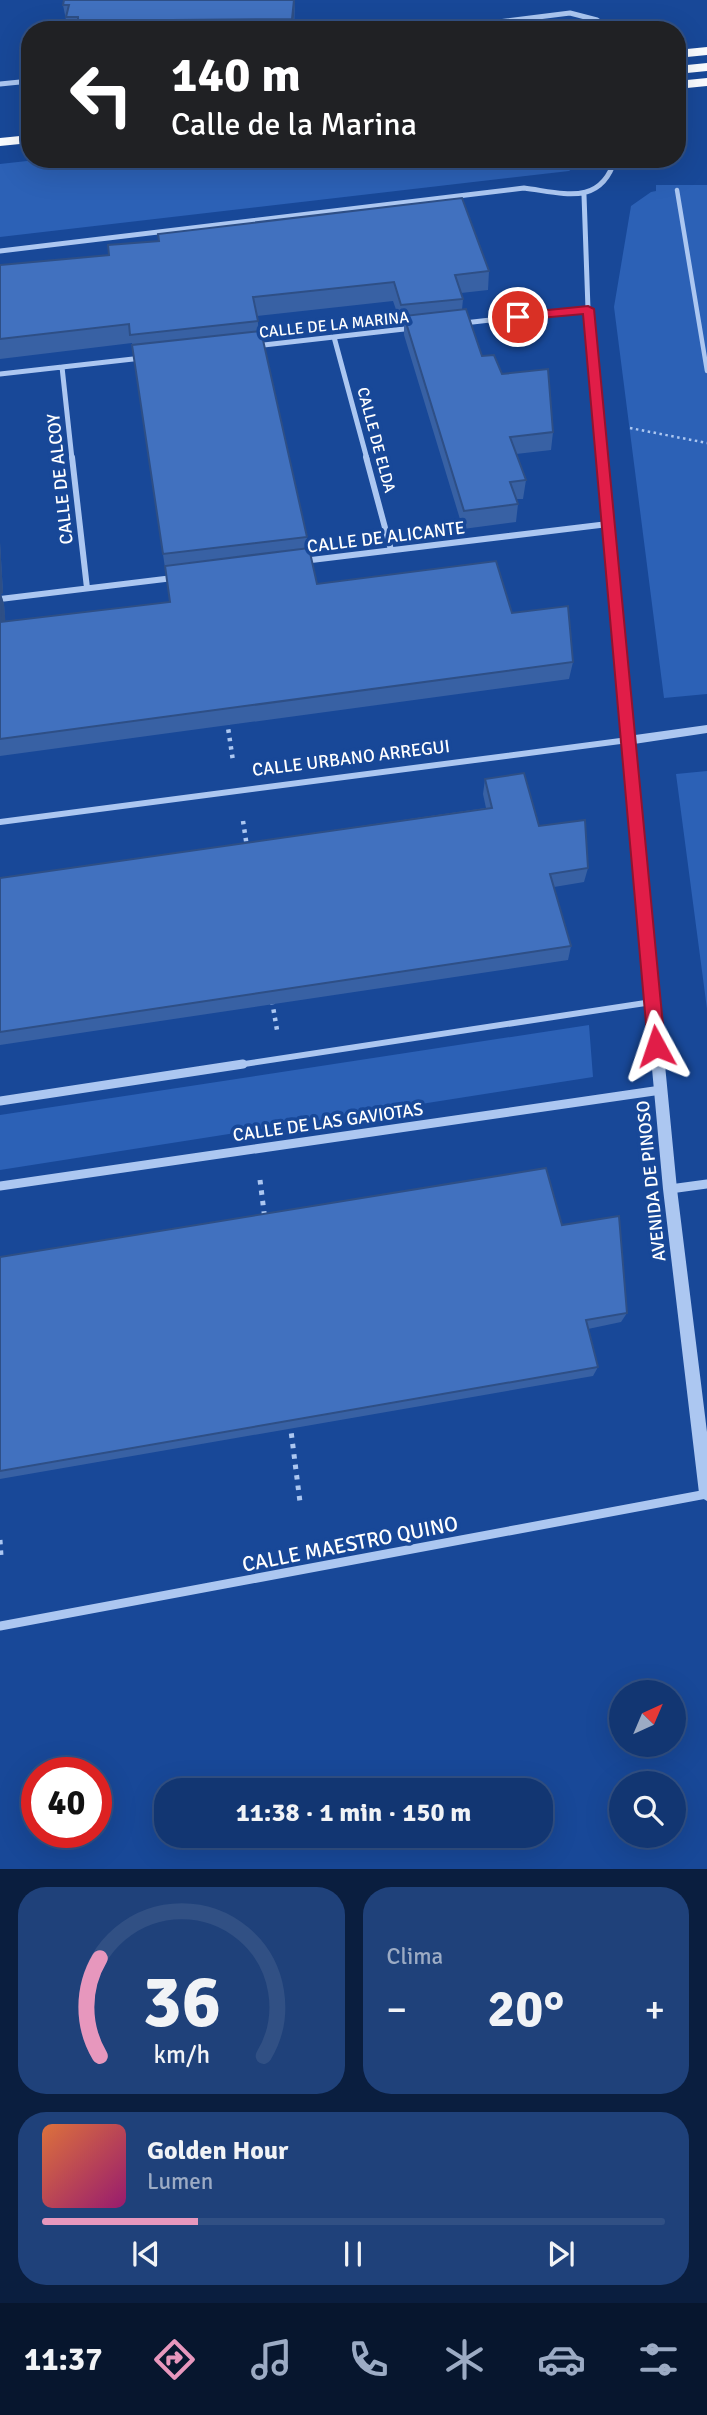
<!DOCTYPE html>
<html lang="es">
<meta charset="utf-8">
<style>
:root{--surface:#123672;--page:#1f417a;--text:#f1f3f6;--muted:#9cabc4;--line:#315084;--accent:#e797bd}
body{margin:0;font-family:Signika,sans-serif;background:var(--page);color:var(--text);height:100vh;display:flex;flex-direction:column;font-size:26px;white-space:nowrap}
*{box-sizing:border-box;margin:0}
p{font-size:23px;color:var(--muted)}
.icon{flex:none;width:38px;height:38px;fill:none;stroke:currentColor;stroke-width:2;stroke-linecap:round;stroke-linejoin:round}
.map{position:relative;height:1869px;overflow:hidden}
.drawer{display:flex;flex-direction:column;gap:18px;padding:18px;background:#0a1e3f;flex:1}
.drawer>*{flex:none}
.top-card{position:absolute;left:21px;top:21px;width:665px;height:147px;border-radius:28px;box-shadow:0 7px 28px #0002,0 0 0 2px var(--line);background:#202124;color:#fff;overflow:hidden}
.needle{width:46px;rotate:44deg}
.fabs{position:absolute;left:609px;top:1680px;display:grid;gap:14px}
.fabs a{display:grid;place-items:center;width:77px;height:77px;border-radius:50%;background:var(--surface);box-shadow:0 7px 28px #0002,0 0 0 2px var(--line);font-size:35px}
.speed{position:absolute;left:21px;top:1757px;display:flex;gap:14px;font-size:35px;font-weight:700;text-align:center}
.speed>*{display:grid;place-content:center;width:91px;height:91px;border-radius:50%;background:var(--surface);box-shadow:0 7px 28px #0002,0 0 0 2px var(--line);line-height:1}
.speed .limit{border:10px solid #d22;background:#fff;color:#111}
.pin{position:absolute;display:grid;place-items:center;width:60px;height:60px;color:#fff;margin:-30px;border:4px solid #fff;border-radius:50%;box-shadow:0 2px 7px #0007}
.me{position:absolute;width:77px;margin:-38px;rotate:355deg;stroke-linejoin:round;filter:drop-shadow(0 0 5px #0008)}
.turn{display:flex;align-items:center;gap:24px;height:147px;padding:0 35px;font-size:32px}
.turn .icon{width:91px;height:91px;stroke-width:2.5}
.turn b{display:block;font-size:49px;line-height:60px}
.big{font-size:52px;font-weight:700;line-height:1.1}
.drawer .widget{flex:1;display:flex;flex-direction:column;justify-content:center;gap:10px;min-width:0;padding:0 24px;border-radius:28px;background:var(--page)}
.drawer .dial{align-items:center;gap:0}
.dial svg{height:182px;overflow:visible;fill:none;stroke:var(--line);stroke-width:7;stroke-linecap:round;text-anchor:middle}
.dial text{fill:var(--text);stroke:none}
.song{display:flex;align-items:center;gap:21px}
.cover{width:84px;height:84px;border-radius:10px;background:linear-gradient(135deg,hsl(20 70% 55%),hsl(320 70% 35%))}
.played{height:7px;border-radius:4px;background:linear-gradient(90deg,var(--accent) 25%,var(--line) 25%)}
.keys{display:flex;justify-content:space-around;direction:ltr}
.heat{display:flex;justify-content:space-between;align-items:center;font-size:38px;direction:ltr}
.drawer .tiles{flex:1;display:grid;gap:18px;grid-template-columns:1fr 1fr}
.widget:last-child{grid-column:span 2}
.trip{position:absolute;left:154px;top:1778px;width:399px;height:70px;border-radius:28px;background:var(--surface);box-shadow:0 7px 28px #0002,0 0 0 2px var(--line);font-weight:700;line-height:70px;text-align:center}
.menu{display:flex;height:112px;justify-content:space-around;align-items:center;background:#07162e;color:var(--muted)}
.menu .icon{width:49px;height:49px}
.menu .active{color:var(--accent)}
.menu b{font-size:32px;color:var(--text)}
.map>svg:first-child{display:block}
</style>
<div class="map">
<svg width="707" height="1869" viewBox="0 0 707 1869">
<rect width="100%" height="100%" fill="#184898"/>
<!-- green -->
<path fill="#2c61b6" d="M45 159H578L576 166 569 171 0 237V164Z
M656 185H707V694L664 698 614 307 631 206 651 192 656 191Z
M707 771V1009L676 774Z
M589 1025 593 1077 0 1170V1115Z"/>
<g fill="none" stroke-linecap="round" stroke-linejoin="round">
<!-- path-far2 -->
<path stroke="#acc7f1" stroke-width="2.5" stroke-dasharray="2.5 3.5" stroke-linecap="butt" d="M630 428 707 443"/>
<!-- path-far1 -->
<path stroke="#acc7f1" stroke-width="4.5" stroke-dasharray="3.5 5" stroke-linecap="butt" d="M227 721 233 761
M243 821 247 847
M272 1001 277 1030"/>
<!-- path -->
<path stroke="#acc7f1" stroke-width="5" stroke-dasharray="4.5 6" stroke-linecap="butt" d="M260 1180 265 1220
M290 1423 300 1502
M0 1540 1 1556"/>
<!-- pedestrian -->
<path stroke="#acc7f1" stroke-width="4.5" d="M677 190 707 371"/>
<!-- minor-far2 -->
<path stroke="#acc7f1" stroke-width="5" d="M434 30 570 13 597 20 611 30
M0 84 30 81
M584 195 588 309 602 459
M0 251 524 188C563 193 601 207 615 159
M464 323 588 309
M334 337 367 459
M255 346 413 328
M62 367 72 459
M0 374 142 358"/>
<!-- minor-far1 -->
<path stroke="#acc7f1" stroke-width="6" d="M72 457 87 588
M366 457 391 550
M303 561 608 524
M0 599 173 578
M0 822 628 740 602 457
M231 1066 652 1002"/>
<!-- minor -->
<path stroke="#acc7f1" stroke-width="9" d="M0 1101 243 1064
M0 1186 661 1090
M670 1189 707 1184
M0 1626 707 1494"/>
<!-- tertiary -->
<path fill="#acc7f1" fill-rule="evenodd" d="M707 725V733L634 744 677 1189 707 1432V1501L702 1498 699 1493 663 1189 622 740 628 736Z"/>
<!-- trunk -->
<path fill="#fafcff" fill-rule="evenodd" d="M707 47V55L677 58V50Z
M707 63V71L677 74V66Z
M707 78V86L677 89V81Z
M30 135V143L0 146V138Z"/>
</g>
<!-- wall -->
<path fill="#3861a4" d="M295 0 294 30H68L63 5Z
M0 265 489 271 488 290 461 293 463 299 462 310 482 356 502 374 553 432 551 450 516 454 526 480 523 499H516L518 504 516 522 463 529 404 335V324H401L393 301 257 316 259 331 307 537V549L317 584 512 613 573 662 569 679 0 756V542L3 593 1 594 4 604 5 621 170 602 132 343 0 359Z
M485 779 588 868 584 882 554 887 571 946 568 960 0 1045V878L486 808 483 794Z
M562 1225 627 1313 621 1322 588 1329 598 1367 593 1376 0 1479V1257Z"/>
<!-- shaded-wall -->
<path fill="#2e4f86" d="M294 0H295L293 30 292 19Z
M171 20 172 30H151V29Z
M0 542 3 593 1 594 4 604 7 640 1 622 0 603Z"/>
<!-- building -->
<path fill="#4171bf" stroke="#2e4f86" stroke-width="2" d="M64 0H294L292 19 171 20 151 29 136 20H78V17H66L69 5H63Z
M462 198 489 271 455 275 463 299 401 305 394 282 253 297 258 321 130 335 129 324 0 339V265L109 255 108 245 159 241 158 234Z
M466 309 482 356 494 355 502 374 548 369 553 432 510 437 526 480 510 482 518 504 464 511 404 316Z
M261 331 307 537 163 554 132 345Z
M309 548 317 584 496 561 512 613 568 606 573 662 0 739V603L1 622 170 602 165 566Z
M524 773 539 826 585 820 588 868 550 874 571 946 0 1032V878L492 808 485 779Z
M546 1168 562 1225 619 1216 627 1313 586 1320 598 1367 0 1471V1257Z"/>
<!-- route -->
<path fill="#e11d48" stroke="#92132f" stroke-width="2" d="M588 306 594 309 665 1046 662 1051 656 1053 651 1051 648 1046 583 314 518 320 512 317 518 313Z"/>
<g text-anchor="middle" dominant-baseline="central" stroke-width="7" stroke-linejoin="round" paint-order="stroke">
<!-- far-street labels -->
<g font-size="16" fill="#fff" stroke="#184898">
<text transform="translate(334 325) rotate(-6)">CALLE DE LA MARINA</text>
<text transform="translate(376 440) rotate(75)">CALLE DE ELDA</text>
</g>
<!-- street labels -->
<g font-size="18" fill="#fff" stroke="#184898">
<text transform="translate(60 479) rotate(-96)">CALLE DE ALCOY</text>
<text transform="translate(386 537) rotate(-7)">CALLE DE ALICANTE</text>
<text transform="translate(351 758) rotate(-7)">CALLE URBANO ARREGUI</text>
<text transform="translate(328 1122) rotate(-8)">CALLE DE LAS GAVIOTAS</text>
<text transform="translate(651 1181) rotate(-96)">AVENIDA DE PINOSO</text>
</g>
<!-- near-street labels -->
<g font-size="21" fill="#fff" stroke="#184898">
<text transform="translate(350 1544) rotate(-11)">CALLE MAESTRO QUINO</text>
</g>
</g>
</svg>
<div class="fabs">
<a><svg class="needle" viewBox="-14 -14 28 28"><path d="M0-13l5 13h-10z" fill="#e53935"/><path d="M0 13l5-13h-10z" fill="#9cabc4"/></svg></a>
<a><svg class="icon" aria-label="search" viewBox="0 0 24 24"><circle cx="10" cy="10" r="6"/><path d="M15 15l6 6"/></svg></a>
</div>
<div class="speed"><div class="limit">40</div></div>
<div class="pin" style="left:518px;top:317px;background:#d93025"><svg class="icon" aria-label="arrive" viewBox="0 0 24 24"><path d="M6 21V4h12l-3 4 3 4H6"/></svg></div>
<svg class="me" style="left:656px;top:1046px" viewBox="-20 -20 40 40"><path d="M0-17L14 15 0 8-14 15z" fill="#e11d48" stroke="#fff" stroke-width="4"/></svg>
<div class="trip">11:38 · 1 min · 150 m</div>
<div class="top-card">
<div class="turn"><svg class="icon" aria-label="left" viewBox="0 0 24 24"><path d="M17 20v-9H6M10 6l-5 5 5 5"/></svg><div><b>140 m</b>Calle de la Marina</div></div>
</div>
</div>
<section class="drawer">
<div class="tiles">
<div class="widget dial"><svg viewBox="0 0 100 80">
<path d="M14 69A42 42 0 1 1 86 69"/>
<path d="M14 69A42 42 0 0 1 14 26" stroke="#e797bd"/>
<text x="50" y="56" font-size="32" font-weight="700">36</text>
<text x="50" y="72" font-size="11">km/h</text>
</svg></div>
<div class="widget"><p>Clima</p>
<div class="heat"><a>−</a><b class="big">20°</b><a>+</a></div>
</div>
<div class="widget">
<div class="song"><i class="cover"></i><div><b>Golden Hour</b><p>Lumen</p></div></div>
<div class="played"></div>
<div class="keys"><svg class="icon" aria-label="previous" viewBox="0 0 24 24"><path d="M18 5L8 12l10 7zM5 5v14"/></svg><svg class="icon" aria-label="pause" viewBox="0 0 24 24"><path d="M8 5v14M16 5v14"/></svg><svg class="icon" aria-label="next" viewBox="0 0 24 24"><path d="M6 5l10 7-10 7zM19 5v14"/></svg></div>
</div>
</div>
</section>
<nav class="menu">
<b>11:37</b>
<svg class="icon active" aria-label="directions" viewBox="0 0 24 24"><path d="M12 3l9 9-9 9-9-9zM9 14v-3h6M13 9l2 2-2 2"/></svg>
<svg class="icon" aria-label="music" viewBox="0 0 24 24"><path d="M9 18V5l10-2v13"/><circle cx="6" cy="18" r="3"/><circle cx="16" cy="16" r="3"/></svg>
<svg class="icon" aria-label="phone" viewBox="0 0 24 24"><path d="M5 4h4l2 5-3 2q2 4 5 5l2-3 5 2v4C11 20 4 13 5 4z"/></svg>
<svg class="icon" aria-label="climate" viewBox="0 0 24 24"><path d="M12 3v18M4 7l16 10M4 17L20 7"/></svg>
<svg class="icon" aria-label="car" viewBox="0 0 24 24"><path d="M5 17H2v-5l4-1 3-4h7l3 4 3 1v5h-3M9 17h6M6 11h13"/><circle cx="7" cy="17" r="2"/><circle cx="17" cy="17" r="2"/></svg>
<svg class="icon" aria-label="filters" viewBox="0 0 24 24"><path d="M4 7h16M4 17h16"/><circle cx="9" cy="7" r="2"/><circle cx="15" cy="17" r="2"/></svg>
</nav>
